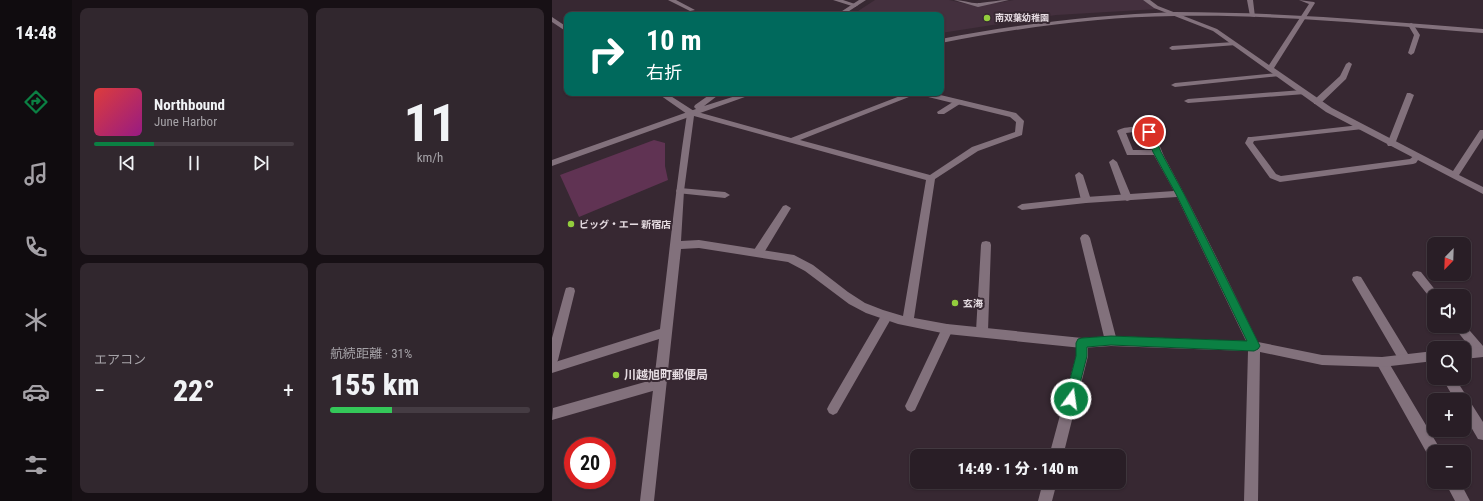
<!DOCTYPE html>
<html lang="ja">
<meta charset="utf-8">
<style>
:root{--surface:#291e26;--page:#31272e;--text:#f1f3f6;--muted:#a5a2a7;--line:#453c43;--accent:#0b8043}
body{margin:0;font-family:"Roboto Condensed","Noto Sans JP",sans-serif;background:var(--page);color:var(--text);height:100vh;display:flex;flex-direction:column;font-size:15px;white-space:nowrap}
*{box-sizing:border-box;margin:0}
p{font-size:13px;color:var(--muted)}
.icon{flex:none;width:22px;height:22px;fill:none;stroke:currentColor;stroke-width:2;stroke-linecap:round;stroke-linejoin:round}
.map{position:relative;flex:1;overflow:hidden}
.side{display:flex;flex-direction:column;gap:8px;padding:8px;background:#171015;width:480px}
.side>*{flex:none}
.top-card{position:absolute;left:12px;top:12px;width:380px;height:84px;border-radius:8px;box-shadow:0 1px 3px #0004,0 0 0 1px var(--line);background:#00695c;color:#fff;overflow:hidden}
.needle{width:26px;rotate:203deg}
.buttons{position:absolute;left:875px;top:237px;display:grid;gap:8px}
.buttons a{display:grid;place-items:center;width:44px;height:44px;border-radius:8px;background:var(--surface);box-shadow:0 1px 3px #0004,0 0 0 1px var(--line);font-size:20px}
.speed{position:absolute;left:12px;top:437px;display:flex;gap:8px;font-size:20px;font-weight:700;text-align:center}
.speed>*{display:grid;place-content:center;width:52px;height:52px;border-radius:50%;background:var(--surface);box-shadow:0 1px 3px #0004,0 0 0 1px var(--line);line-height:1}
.speed .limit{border:6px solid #d22;background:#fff;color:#111}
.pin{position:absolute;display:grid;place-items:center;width:34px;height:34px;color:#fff;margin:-17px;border:2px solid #fff;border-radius:50%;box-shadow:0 1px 4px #0007}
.me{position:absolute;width:44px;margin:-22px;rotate:14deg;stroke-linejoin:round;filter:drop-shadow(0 0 3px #0008)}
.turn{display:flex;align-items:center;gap:14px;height:84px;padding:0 16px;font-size:18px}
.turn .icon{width:52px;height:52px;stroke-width:2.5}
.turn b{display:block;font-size:28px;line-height:34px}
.big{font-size:30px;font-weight:800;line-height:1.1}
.side .tile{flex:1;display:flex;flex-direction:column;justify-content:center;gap:6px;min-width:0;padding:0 14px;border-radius:8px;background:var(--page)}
.side .dial{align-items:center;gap:0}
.dial b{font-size:52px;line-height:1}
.song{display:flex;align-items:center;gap:12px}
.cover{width:48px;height:48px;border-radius:6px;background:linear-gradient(135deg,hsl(0 70% 55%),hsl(310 70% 35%))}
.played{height:4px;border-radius:2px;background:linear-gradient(90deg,var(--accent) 30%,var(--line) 30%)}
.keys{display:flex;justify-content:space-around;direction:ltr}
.heat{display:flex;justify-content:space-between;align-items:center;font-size:22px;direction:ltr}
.charge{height:6px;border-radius:3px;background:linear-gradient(90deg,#34c759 31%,var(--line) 0)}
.side .tiles{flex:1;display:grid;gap:8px;grid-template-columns:repeat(2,1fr)}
.trip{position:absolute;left:358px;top:449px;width:216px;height:40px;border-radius:8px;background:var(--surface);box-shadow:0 1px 3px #0004,0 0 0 1px var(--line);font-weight:800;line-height:40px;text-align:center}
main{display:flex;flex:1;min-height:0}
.tabs{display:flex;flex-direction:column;width:72px;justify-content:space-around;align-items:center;background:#100c0f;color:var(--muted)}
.tabs .icon{width:28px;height:28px}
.tabs .on{color:var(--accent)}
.tabs b{font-size:18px;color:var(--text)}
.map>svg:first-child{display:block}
</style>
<main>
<nav class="tabs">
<b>14:48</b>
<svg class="icon on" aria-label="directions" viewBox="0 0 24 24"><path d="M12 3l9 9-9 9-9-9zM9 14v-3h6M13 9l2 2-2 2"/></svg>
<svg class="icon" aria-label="music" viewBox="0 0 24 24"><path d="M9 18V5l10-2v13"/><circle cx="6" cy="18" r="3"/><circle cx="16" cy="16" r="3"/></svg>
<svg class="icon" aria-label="phone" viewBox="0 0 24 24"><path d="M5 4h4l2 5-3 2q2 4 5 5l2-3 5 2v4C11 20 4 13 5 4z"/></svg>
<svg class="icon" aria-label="climate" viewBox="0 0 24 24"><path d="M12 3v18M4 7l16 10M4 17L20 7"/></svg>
<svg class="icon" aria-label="car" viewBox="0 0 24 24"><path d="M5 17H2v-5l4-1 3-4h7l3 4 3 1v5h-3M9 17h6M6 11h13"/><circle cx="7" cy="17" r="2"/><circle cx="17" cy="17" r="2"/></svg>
<svg class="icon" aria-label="filters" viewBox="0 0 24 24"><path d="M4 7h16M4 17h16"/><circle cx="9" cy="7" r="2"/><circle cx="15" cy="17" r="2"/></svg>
</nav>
<section class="side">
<div class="tiles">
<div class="tile">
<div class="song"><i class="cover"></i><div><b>Northbound</b><p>June Harbor</p></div></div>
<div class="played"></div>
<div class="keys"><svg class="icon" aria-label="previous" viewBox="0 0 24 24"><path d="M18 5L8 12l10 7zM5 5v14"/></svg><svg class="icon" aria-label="pause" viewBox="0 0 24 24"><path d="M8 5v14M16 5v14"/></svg><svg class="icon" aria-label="next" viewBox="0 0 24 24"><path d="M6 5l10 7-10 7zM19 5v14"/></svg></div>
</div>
<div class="tile dial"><b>11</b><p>km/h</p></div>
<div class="tile"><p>エアコン</p>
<div class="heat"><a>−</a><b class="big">22°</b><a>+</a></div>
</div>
<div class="tile"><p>航続距離 · 31%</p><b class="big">155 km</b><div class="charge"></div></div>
</div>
</section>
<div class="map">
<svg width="931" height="501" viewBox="0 0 931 501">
<rect width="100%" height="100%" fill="#372832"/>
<!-- built -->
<path fill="#44303e" d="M323 0H397L425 6 462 0H591L606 9 504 15 389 33V15H300Z"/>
<!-- green -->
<path fill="#603353" d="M102 140 113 143V166L116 180 27 217 8 175Z"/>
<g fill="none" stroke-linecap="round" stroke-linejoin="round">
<!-- service -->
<path fill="#82717c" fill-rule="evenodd" d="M116 0H124L143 10 138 11Z
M281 0H291L306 5 303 7Z
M859 23 861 24 868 35 862 53 859 55 856 53 862 35 856 25Z
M682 42 684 43V45L620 50 617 48 620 46Z
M797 62 800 64 794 79 768 104H762V100L788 76 794 64Z
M726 73 730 75 728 76 623 87 619 85 623 83Z
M750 90H753V94L636 103 632 101 636 99Z
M855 93H858L862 95 843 144 842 146H836L835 144Z
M404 100H410L411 102 392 114H386L385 112Z
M808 125H811V129L702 141 701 143 724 174 729 176 858 159 864 154 868 157 864 163 861 164 728 182 718 178 693 143 696 137H699Z
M561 159 565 162 580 198 578 200 575 201 570 198 557 162Z
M527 172 531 175 539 200 534 203 529 200 523 175Z
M128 188 173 192 178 195 173 198 125 193 124 191 125 189Z
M234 205 239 208 210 256H202L201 253 202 250 231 206Z
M533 234 536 235 538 238 565 341 563 345 559 346 555 345 553 341 528 238 530 235Z
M434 241 438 242 439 245 436 331 434 334 430 336 426 334 424 331 429 245 430 242Z
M865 271 869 272 888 296H882V300L879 299 860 275 861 272Z
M805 276 809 277 856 354 858 358 856 362 852 363 848 362 800 280 801 277Z
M18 287 22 288 23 291 6 360 4 364 0 365V338L13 291 14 288Z
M334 312 338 314 340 317 285 413 281 415 277 413 275 409 277 405 330 314Z
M395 324 399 326 401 329 363 410 359 412 355 410 353 406 355 402 391 326Z
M912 324 931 346V356H925L901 326H912Z
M530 338 534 339 536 343V356L511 456H497L524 356V343L526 339Z
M830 357 834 358 887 447 889 452H882V459L877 457 826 366 824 362 826 358Z
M107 378 111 380 113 384 111 388 0 420 1 408Z
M890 378H903L931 422V440L926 439 912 415V400H903Z
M491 482H505L500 501H486Z
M893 482H908L918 501H903Z"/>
<!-- minor -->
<path fill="#82717c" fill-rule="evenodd" d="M402 0C411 0 420 4 428 3 438 2 447 0 457 0L426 7Z
M591 0H598L606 6 665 29 717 65 757 4 747 0 762 2 763 3 722 68 780 108 901 171 928 130H931V138L907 175 931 187V194L774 112 661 31 602 8Z
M695 0H701L703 17 698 16Z
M0 17 15 27V32L0 22Z
M105 93H114L142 111 239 138 356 93H367L248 140 378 175 420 147 463 132 464 122 458 117 368 95 367 93H380L464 113 472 121 470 135 426 151 383 179 362 318 395 324 530 338 559 336 694 341 625 197 534 203 470 210 465 207 470 204 534 197 622 191 602 155H575L565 131C570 126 594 125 600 130 604 134 610 153 614 160 647 220 676 281 706 342L770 355 830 357 882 351V361L830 367 770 365 708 352 706 501H692L696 351 559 346 530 348 395 334 346 324 314 313 297 304 253 271 236 262 147 248 129 249 102 501H88L107 339 0 373V363L108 329C117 257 124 185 135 114ZM142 116 374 180 351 316 331 310 313 303 296 292 261 265 242 255 147 240 129 241 132 191ZM590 131 594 133 600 150H581L574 133Z
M931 347V357L912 359V349Z"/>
<!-- tertiary -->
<path fill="#82717c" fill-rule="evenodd" d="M307 0H314L291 15H284Z
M623 12C726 12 828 21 931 29V33C829 25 726 14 623 16 544 17 466 28 389 43V39C466 24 544 15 623 12Z
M160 93H169L152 106 193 93H204L0 166V160L144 109 142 107 143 105Z"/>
</g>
<!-- route -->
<path fill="#0b8043" stroke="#07532c" d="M597 129 601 132 609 152 632 194 708 346 706 349 702 351 559 345 535 347V356L524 399 523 403 519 404 515 403 513 399 524 356V343L526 339 530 338 559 336 695 341 624 194 601 152 594 132Z"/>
<!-- markers -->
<g fill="#93cd3d" stroke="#372832" stroke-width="1.5">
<circle cx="435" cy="18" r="4"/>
<circle cx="19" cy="224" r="4"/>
<circle cx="403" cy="303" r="4"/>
<circle cx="64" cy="375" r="4"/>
</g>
<g text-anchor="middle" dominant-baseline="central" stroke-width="4" stroke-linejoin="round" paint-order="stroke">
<!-- far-poi labels -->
<g font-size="9" font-weight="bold" fill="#e5dbe1" stroke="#372832" text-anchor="start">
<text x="443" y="18">南双葉幼稚園</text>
</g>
<!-- poi labels -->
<g font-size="10" font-weight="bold" fill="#e5dbe1" stroke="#372832" text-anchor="start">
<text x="27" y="224">ビッグ・エー 新宿店</text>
<text x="411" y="303">玄海</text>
</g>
<!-- near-poi labels -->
<g font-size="12" font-weight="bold" fill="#e5dbe1" stroke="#372832" text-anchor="start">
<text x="72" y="375">川越旭町郵便局</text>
</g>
</g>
</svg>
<div class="buttons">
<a><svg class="needle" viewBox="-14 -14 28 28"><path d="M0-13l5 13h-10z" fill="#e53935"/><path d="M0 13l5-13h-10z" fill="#a5a2a7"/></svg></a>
<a><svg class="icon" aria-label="sound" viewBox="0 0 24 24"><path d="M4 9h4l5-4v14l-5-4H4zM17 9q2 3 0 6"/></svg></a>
<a><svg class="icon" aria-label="search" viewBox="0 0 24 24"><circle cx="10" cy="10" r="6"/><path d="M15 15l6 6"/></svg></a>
<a>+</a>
<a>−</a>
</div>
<div class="speed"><div class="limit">20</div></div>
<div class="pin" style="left:597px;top:132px;background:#d93025"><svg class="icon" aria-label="arrive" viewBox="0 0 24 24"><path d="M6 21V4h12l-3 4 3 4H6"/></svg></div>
<svg class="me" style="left:519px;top:399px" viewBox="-20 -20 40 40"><circle r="17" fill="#0b8043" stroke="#fff" stroke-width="3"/><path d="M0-11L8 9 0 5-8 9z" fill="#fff"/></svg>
<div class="trip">14:49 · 1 分 · 140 m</div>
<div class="top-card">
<div class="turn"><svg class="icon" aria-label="right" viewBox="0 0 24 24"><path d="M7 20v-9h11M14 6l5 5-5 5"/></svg><div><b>10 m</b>右折</div></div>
</div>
</div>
</main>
